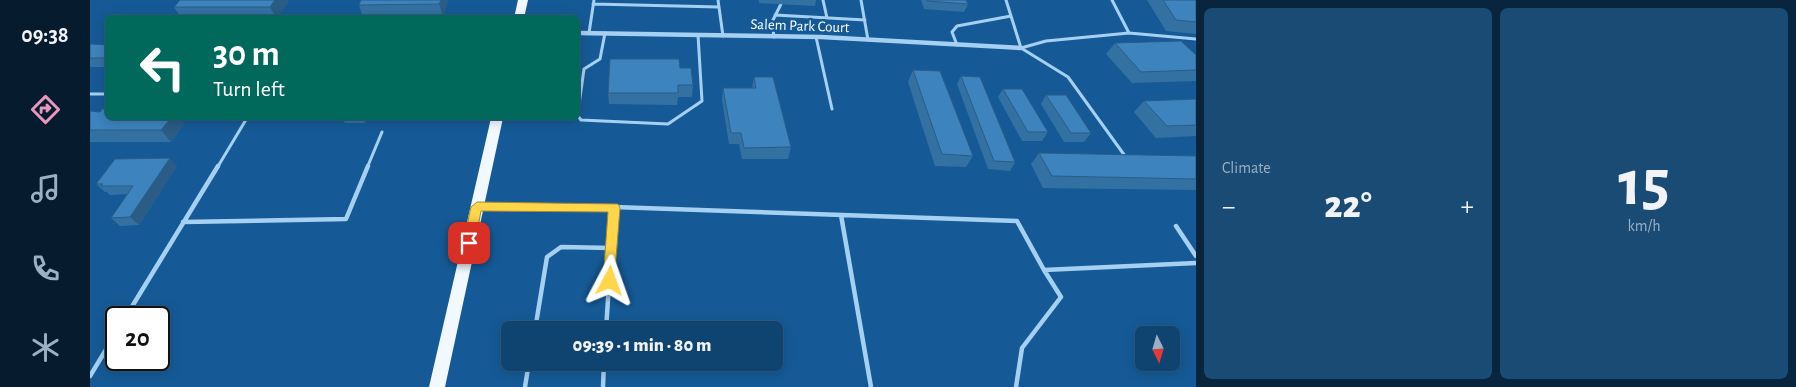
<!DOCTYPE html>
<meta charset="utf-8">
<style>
:root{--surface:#104470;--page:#194b75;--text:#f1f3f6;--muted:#9cb0c3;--line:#305c83;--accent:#e797bd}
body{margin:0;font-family:"Alegreya Sans",sans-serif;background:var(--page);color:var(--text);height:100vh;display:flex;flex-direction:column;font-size:19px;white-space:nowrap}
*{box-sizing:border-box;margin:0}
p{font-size:16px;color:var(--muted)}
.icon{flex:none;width:28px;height:28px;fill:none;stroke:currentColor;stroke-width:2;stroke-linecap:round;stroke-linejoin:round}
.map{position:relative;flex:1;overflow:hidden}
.drawer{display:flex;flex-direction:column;gap:8px;padding:8px;background:#09253e;width:600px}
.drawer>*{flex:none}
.guide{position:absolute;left:15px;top:15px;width:475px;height:105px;border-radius:8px;box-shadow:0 2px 12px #0003,0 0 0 1px var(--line);background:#00695c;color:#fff;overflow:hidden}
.needle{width:32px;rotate:175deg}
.fabs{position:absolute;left:1045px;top:326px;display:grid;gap:10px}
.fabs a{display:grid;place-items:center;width:45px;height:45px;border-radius:8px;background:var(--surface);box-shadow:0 2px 12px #0003,0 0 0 1px var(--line);font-size:25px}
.speed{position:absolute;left:15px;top:306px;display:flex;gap:10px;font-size:25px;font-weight:700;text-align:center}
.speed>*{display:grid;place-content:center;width:65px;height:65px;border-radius:50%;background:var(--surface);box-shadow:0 2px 12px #0003,0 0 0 1px var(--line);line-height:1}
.speed .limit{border:2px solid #111;border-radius:8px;background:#fff;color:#111}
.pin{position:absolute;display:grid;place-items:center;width:42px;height:42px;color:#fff;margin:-21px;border-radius:10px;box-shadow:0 2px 8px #0006}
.me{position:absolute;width:55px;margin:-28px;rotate:4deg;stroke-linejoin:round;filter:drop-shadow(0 0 4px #0008)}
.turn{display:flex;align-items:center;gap:18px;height:105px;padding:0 25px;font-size:22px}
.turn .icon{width:65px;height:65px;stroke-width:2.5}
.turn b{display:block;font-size:35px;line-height:42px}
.big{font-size:38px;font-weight:800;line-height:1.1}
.drawer .widget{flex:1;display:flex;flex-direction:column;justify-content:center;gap:8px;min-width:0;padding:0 18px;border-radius:8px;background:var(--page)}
.drawer .dial{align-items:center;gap:0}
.dial b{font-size:65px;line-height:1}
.heat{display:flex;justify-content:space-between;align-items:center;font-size:28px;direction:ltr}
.drawer .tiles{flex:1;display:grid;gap:8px;grid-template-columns:repeat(2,1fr)}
.trip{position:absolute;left:411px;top:321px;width:282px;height:50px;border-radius:8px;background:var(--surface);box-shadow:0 2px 12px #0003,0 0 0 1px var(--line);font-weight:800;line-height:50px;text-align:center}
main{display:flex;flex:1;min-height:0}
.menu{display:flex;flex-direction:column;width:90px;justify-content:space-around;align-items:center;background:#061b2d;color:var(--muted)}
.menu .icon{width:35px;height:35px}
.menu .on{color:var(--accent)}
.menu b{font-size:22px;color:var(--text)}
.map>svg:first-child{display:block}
</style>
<main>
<nav class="menu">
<b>09:38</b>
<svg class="icon on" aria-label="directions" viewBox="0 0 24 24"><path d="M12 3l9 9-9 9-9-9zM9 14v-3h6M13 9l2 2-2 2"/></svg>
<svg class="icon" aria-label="music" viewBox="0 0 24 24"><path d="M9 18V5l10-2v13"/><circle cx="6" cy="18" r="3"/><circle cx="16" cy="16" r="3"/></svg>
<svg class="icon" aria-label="phone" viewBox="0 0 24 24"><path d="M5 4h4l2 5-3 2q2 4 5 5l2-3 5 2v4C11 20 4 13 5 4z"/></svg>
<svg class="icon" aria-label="climate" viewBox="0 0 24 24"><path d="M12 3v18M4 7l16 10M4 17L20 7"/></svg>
</nav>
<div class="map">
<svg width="1106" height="387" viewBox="0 0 1106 387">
<rect width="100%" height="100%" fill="#155a96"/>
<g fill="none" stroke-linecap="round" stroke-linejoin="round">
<!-- lane-far1 -->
<path stroke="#a6d0f2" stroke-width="3" d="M628 0 633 36
M733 0 737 18
M771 0 778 40
M916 0 931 48 978 77 1035 156
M1022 0 1039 33
M503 4 629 7
M685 15 775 20
M499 33 504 0
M684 37 682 22 691 4
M726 37 742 109
M867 45 862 32 867 26 921 16
M931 48 956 41 1039 33 1106 39
M0 94H18
M488 112 494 69 510 59 515 33
M488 116 491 120 578 124 612 101 608 35
M127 168 157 118
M277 168 292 132"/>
<!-- lane -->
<path stroke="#a6d0f2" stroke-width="4.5" d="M389 207H524L516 330
M524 207 927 221 954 270 1106 263
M751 215 781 387
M93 222 256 219 278 166
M1086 226 1106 256
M35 318 128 166
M445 330 457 257 471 247 522 248
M0 376 26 333
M435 387 439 362
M513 387 514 362
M926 387 932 348 971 297 954 270"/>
<!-- street -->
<path stroke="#a6d0f2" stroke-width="4.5" d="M488 33 731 37 931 48"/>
<!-- primary -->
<path fill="#f1f8ff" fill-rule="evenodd" d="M428 0H438L434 18H424Z
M401 118H413L355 387H339Z"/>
</g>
<!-- wall -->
<path fill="#3471a3" d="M199 0 187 18H91L84 7Z
M358 0 353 16 273 17 269 5Z
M669 0H726L725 6 669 3Z
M831 0H876L878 4 874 12 834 9Z
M1057 0H1106V34L1076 31Z
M1025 43 1106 55V81L1042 83 1016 54Z
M0 44 18 45V67H0Z
M590 68 603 85 602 97H588L587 105 519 104 518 93Z
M823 70 883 156 876 167 845 166 818 82Z
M871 76 925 162 920 171 898 169 867 84Z
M664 77 701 147 698 159H652L649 144H639L632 100 633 88H662Z
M913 89 958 132 952 141H932L908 97Z
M956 95 1001 133 994 142H974L951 104Z
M1106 99V136L1066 138 1044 112 1054 101Z
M0 111 18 118H90L94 124 81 142H0Z
M252 118H277L275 123H255Z
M949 153 1106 156V190L953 188 941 164Z
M87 166 49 225 30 226 21 218 37 194 20 195 17 192H15L6 184Z"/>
<!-- shaded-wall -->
<path fill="#2b5c85" d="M185 0H199L187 18H186L180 7Z
M351 0H358L353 16 349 4Z
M81 118H90L94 124 81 142 71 130Z
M272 118H277L275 123Z
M80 158 87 166 49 225 40 217Z"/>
<!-- building -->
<path fill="#3d83be" stroke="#2b5c85" d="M90 0H185L180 7H84Z
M271 0H351L349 4 269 5Z
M837 0H876L878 4 837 1Z
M1073 0H1106V22L1086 20Z
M1091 41 1106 55V70L1051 72 1025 43Z
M0 44 18 45V58H0Z
M520 59H589L590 68H601L603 85H588V93H518Z
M823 70 850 71 883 156 852 154Z
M871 76 890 77 925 162 904 161Z
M664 77H683L701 147 654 148 651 133H641L633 88H666Z
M913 89H932L958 132H938Z
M956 95H976L1001 133H981Z
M1106 99V125L1077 126 1054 101Z
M12 109H18V118H81L71 130H0V111L10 112Z
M949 153 1106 156V179L962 176Z
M80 158 40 217 21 218 43 186H11L13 184H6L25 159Z"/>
<!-- route -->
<path fill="#ffd54a" stroke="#a68a30" d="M387 202 528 204 530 208 524 284H515L513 281 518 212 391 211 385 243 379 248 373 243 381 207Z"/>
<g text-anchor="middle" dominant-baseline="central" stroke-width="5" stroke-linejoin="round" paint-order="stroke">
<!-- far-street labels -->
<g font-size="15" fill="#fff" stroke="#155a96">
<text transform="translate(710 26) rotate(2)">Salem Park Court</text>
</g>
</g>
</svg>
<div class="fabs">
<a><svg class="needle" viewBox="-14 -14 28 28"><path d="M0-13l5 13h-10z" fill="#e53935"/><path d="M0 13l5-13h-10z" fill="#9cb0c3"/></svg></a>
</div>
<div class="speed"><div class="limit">20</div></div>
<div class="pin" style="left:379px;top:243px;background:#d93025"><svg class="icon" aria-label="arrive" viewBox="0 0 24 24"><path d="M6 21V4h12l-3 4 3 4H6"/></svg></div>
<svg class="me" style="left:520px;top:281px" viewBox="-20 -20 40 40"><path d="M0-17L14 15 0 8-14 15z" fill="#ffd54a" stroke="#fff" stroke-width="4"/></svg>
<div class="trip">09:39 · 1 min · 80 m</div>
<div class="guide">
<div class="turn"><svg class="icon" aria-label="left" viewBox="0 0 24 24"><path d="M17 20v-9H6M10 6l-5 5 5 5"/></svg><div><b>30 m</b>Turn left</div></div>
</div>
</div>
<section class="drawer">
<div class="tiles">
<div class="widget"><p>Climate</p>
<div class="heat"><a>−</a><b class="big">22°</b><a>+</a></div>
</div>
<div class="widget dial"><b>15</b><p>km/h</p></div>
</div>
</section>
</main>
